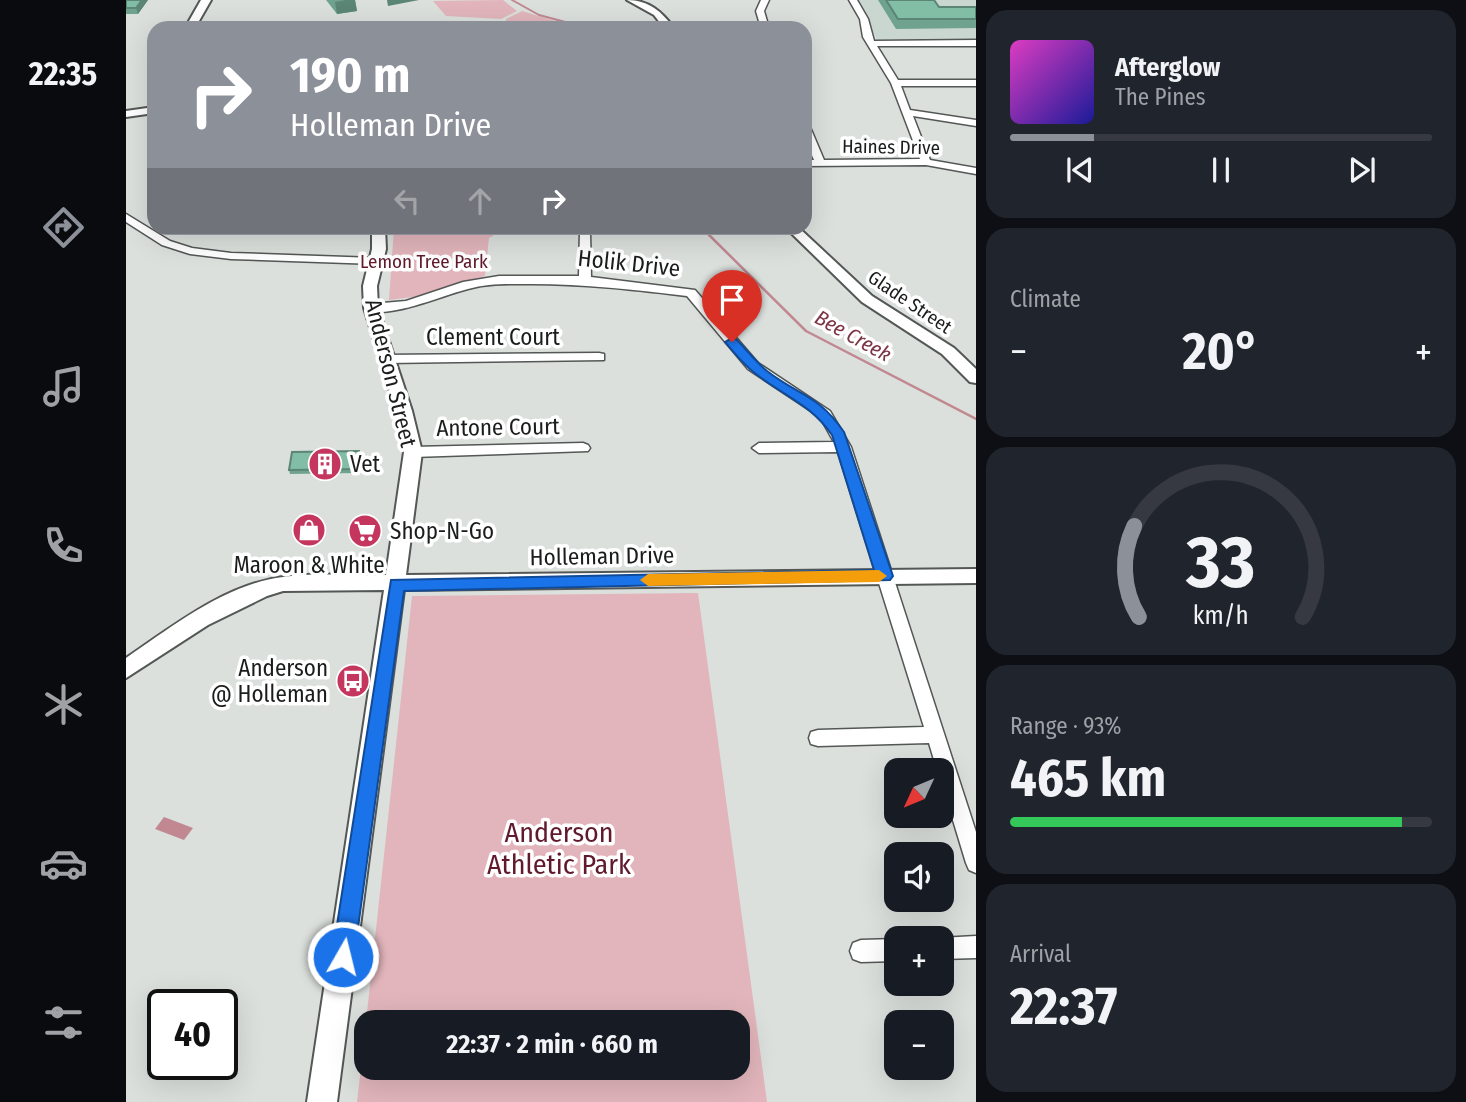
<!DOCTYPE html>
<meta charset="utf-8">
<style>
:root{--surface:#171b24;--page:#20242c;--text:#f1f3f6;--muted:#9ea1a6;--line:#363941;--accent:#8c9099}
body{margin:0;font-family:"Fira Sans Condensed",sans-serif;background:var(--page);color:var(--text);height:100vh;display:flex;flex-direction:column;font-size:26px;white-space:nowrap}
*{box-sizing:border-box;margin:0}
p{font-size:23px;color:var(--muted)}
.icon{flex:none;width:38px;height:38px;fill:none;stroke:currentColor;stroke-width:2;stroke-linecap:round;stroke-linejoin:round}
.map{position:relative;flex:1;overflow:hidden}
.side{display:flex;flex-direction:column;gap:10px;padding:10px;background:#0d0f14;width:490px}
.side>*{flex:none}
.banner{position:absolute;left:21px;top:21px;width:665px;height:214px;border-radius:21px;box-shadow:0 7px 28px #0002;background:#8c9099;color:#fff;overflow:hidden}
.needle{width:46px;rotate:226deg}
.buttons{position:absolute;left:758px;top:758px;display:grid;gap:14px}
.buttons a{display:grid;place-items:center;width:70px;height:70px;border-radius:14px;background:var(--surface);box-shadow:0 7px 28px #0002;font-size:35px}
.speed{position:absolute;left:21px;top:989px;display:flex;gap:14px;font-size:35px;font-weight:700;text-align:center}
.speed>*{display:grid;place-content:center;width:91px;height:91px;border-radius:50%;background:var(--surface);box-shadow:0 7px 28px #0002;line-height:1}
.speed .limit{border:4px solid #111;border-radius:10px;background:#fff;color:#111}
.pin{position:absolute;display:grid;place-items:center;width:60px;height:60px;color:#fff;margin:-72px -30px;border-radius:50% 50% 50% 0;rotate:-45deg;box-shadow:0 0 7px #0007}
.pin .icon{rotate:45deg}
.me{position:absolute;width:77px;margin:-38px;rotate:8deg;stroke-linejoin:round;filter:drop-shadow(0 0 5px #0008)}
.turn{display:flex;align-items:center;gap:24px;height:147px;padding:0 28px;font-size:32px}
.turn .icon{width:91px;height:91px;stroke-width:2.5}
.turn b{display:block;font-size:49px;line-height:60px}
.lanes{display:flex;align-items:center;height:66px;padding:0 28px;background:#0003;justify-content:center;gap:35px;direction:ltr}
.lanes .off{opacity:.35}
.big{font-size:52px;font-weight:700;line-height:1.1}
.side .widget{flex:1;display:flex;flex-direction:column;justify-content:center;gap:10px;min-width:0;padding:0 24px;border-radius:21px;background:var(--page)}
.side .dial{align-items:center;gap:0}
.dial svg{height:182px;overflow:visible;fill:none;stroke:var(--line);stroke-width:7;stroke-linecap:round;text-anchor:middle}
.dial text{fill:var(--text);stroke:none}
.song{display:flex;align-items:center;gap:21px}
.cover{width:84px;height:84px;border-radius:10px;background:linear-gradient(135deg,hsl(310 70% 55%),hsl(240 70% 35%))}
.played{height:7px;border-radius:4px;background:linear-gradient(90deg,var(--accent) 20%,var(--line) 20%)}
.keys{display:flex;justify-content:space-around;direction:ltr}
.heat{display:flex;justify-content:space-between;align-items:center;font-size:38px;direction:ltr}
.charge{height:10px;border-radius:5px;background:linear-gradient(90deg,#34c759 93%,var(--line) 0)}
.trip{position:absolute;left:228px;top:1010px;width:396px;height:70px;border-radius:21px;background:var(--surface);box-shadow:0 7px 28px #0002;font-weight:700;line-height:70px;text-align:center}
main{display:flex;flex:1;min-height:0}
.tab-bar{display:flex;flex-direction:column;width:126px;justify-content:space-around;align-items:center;background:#090b0e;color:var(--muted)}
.tab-bar .icon{width:49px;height:49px}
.tab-bar .active{color:var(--accent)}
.tab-bar b{font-size:32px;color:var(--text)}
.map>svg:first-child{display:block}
</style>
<main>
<nav class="tab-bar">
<b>22:35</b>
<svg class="icon active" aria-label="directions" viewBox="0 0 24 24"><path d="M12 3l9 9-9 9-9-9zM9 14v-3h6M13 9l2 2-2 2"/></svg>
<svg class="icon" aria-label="music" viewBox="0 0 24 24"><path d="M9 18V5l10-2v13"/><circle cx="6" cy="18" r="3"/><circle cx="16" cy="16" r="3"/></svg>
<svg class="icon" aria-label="phone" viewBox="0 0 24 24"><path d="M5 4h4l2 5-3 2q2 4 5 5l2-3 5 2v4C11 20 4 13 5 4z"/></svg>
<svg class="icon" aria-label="climate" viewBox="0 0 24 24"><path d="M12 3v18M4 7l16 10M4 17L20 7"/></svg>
<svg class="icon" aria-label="car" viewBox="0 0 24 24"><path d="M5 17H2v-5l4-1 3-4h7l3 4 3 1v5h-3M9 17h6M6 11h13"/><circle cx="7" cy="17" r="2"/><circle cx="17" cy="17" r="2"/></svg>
<svg class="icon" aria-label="filters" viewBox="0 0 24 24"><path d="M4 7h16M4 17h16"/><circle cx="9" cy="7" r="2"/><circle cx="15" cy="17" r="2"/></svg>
</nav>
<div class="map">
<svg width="850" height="1102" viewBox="0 0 850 1102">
<rect width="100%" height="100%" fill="#dbe0dd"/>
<!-- built -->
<path fill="#cad7d1" d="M731 0H850V41L751 40Z"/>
<!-- green -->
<path fill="#e1b5bb" d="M377 0 391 11 375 19 320 16 307 1Z
M396 11 452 28H380V19Z
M268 228H380L363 238 359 276 294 296 263 300Z
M572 593 641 1102H231L240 1024V1068H611V1022H240L286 596Z"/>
<!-- water -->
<path fill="#c18891" d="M38 817 67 828 58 840 29 829Z"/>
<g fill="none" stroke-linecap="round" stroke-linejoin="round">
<!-- stream-far1 -->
<path stroke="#c18891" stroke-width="2" d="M386 0 413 15 462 28"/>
<!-- stream -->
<path stroke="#c18891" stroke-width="2.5" d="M576 228 680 331 850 419"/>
<defs>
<path id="minor" d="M635 0H643L638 11 643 28H635L630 11Z
M723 0H731L742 19 748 41 850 40V46H751L772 80H850V86H775L784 110 850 120V126L787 116 804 160 850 168V174L800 165 679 166V160H688L679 139V124L684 127 698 160 794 159 765 83 737 37 734 19Z
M341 24H347L348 28H340Z
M124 25 127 28H112L113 26Z
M0 214 44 241 66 248 105 253 250 258 256 261 250 264 105 259 64 254 36 245 0 222Z
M454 230 464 232 465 277 569 290 632 363 704 411 725 447 850 832V873L843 870 840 863 816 784V770H811L803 743 692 746 685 744 683 738 685 732 692 730 798 727 712 452 633 453 626 448 633 443 708 442 694 417 622 369 561 296C509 290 458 284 406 284 384 284 363 283 342 289 320 294 257 322 239 308L245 304 280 301 337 282 373 276H453Z
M473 353 478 354V360L261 363 255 359 261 355Z
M457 443 462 445 464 448 462 451 287 457 280 452 287 447Z
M850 936V958L816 959 814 938Z
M770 939V961L735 962 727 959 724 951 727 943 735 940Z"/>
<path id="tertiary" d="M75 0H85L69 28H59Z
M501 0C523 0 536 12 548 28H538L528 15Z
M28 107V113L0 117V111Z
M246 228H259L260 249 251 286 252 308 286 411 296 452 280 575 850 569V583L278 590 211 1102H181L258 590 157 591 141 596 82 625 0 678V658C47 626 100 584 157 577 190 572 227 576 260 575L278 452 270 411 238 308 237 286 246 249Z
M660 228H673L746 296 828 348 850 369V383L844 382 816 354 736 302Z"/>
</defs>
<!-- minor casing -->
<use href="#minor" stroke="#535755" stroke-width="3"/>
<!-- tertiary casing -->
<use href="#tertiary" stroke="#535755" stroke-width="4"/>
<!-- minor -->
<use href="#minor" fill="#fff" fill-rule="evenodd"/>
<!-- tertiary -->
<use href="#tertiary" fill="#fff" fill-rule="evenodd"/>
</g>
<!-- wall -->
<path fill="#70a38f" d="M0 0H22L12 14H0Z
M200 0H229L231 11 211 14Z
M752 0H808L813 7H850V28L770 29Z
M234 455 231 473 164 474 163 470Z"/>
<!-- shaded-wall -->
<path fill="#5b8574" d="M16 0H22L12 14 10 8Z
M220 0H229L231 11 211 14 209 2Z
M261 0H293L262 6Z
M233 451 234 455 231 473V469Z"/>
<!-- building -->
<path fill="#82bea6" stroke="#5b8574" stroke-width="2" d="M0 0H16L10 8H0Z
M760 0H808L813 7H850V19H772Z
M233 451 231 469 163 470 166 452Z"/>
<!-- route -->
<path fill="#1a73e8" stroke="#114b97" stroke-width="2" d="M606 338 610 339C620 349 630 362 641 371 673 396 692 394 718 432L767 576 764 580 278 591 228 957 225 965 217 968 209 965 206 957 265 580 748 570 706 435C685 405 662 398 634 377 621 369 609 354 599 342Z"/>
<!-- slow -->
<path fill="#f59e0b" d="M753 570 761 576 753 582 522 586 514 580 522 574Z"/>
<!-- icons -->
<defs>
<symbol id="building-disc" viewBox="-11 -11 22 22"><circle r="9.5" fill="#c5365e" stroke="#fff"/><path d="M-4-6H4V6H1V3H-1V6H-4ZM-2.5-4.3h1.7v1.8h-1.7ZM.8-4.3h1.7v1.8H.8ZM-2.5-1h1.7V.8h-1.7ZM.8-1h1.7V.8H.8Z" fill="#fff"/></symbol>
<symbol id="shop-disc" viewBox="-11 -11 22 22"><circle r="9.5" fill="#c5365e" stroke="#fff"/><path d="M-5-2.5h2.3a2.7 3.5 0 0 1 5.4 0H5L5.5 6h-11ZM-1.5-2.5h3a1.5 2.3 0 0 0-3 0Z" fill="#fff"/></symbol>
<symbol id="supermarket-disc" viewBox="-11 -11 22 22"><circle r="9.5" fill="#c5365e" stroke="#fff"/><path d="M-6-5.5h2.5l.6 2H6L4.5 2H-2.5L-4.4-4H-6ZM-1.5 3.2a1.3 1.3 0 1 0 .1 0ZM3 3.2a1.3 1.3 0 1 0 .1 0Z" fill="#fff"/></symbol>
<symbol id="bus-disc" viewBox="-11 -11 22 22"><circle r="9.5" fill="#c5365e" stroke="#fff"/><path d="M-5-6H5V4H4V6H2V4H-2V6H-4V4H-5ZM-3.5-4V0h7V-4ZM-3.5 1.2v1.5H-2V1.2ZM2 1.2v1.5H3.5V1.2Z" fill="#fff"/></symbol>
</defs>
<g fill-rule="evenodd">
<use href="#building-disc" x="180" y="445" width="38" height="38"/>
<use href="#shop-disc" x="164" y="511" width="38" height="38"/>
<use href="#supermarket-disc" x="220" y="512" width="38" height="38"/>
<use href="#bus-disc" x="208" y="662" width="38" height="38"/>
</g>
<g text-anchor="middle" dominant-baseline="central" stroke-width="7" stroke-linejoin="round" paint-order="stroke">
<!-- far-street labels -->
<g font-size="19" fill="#1b1d1c" stroke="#fff">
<text transform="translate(765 147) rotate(1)">Haines Drive</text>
<text transform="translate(784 302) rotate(34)">Glade Street</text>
</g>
<!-- far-park labels -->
<g font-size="19" fill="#601a2c" stroke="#fff">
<text x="298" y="261">Lemon Tree Park</text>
</g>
<!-- far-water labels -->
<g font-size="21" font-style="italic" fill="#7c3444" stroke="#fff">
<text transform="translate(727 336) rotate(29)">Bee Creek</text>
</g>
<!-- street labels -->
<g font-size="23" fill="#1b1d1c" stroke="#fff">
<text transform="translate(503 263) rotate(6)">Holik Drive</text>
<text x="367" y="337">Clement Court</text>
<text transform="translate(265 373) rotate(76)">Anderson Street</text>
<text transform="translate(372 427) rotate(-1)">Antone Court</text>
<text transform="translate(476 556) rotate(-1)">Holleman Drive</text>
</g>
<!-- poi labels -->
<g font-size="23" fill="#1b1d1c" stroke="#fff" text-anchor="start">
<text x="224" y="464">Vet</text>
<text x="264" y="531">Shop-N-Go</text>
<text x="183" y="565" text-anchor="middle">Maroon &amp; White</text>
<text x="202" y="668" text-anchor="end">Anderson<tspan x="202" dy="26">@ Holleman</tspan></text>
</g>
<!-- near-park labels -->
<g font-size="28" fill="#601a2c" stroke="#fff">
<text x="433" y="832">Anderson<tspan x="433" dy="32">Athletic Park</tspan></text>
</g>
</g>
</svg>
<div class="buttons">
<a><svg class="needle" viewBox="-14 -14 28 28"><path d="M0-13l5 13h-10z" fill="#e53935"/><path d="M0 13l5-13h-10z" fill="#9ea1a6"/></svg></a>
<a><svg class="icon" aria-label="sound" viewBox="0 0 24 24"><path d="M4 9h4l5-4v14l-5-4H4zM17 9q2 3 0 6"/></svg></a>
<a>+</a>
<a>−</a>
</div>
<div class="speed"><div class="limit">40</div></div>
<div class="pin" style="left:606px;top:342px;background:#d93025"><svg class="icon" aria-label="arrive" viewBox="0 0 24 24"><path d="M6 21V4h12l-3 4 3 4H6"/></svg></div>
<svg class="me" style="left:217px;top:957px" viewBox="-20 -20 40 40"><circle r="17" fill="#1a73e8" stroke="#fff" stroke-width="3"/><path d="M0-11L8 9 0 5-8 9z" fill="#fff"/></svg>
<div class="trip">22:37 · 2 min · 660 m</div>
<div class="banner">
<div class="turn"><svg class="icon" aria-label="right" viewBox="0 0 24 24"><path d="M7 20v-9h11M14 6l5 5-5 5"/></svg><div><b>190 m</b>Holleman Drive</div></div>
<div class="lanes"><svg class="icon off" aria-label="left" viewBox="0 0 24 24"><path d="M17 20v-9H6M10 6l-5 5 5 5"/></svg><svg class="icon off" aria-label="ahead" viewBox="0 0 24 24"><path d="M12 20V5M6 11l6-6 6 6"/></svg><svg class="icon" aria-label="right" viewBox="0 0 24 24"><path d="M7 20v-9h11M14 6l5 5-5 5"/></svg></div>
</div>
</div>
<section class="side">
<div class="widget">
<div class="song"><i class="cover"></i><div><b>Afterglow</b><p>The Pines</p></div></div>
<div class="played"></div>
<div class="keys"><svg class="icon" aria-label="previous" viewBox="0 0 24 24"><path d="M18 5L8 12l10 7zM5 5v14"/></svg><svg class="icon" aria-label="pause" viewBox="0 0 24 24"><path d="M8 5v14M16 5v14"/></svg><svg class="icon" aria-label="next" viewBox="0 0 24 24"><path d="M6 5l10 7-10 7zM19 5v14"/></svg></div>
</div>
<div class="widget"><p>Climate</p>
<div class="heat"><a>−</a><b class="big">20°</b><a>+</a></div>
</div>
<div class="widget dial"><svg viewBox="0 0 100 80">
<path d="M14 69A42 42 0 1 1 86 69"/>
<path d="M14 69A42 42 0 0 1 12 29" stroke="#8c9099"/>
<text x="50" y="56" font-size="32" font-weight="700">33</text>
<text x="50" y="72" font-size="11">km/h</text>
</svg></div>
<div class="widget"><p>Range · 93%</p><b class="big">465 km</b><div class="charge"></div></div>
<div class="widget"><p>Arrival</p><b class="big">22:37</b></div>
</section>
</main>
